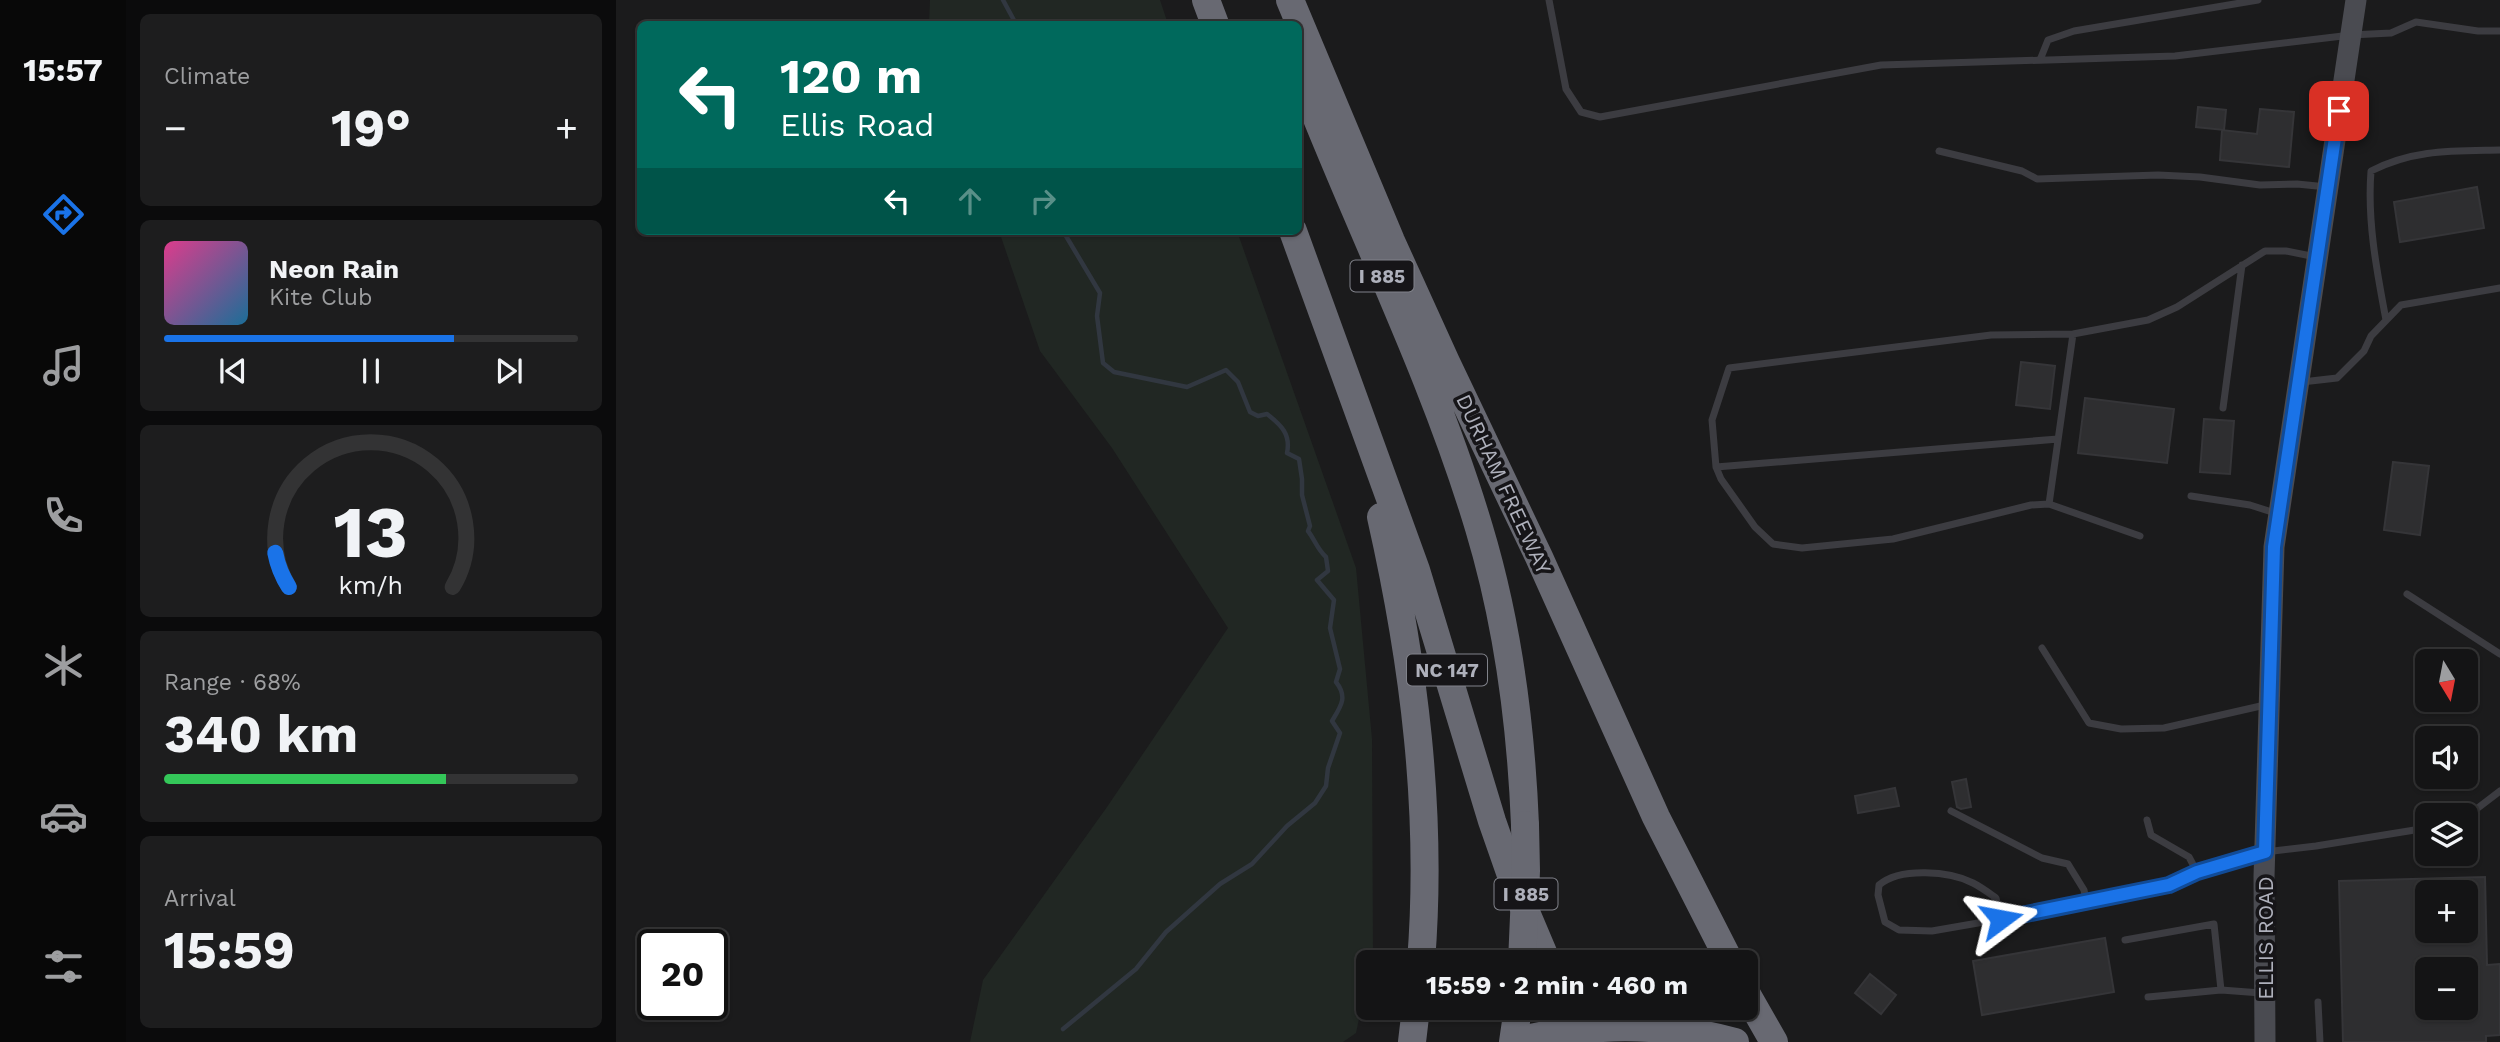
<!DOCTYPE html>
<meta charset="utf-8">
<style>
:root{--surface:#141415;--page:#1d1d1e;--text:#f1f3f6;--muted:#9d9ea0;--line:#333334;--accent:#1a73e8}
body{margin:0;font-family:"Work Sans",sans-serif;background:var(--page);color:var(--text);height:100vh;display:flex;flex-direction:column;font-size:26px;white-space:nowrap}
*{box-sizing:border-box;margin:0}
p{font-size:23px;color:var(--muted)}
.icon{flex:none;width:38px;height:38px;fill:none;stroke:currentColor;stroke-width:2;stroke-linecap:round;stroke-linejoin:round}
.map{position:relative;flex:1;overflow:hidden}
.side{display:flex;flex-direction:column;gap:14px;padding:14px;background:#0b0b0c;width:490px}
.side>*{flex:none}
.guide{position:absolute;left:21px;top:21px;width:665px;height:214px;border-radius:10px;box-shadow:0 2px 5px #0004,0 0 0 2px var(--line);background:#00695c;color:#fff;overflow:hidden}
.needle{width:46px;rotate:170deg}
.controls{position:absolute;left:1799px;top:649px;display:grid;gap:14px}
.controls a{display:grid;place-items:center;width:63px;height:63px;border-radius:10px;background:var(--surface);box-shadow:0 2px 5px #0004,0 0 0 2px var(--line);font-size:35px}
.speed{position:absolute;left:21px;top:929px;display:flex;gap:14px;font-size:35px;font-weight:700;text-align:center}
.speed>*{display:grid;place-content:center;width:91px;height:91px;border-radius:50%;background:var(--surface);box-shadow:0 2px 5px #0004,0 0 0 2px var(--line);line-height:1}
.speed .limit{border:4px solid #111;border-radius:10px;background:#fff;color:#111}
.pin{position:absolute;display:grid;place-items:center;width:60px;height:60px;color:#fff;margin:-30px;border-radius:14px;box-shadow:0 4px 10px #0006}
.me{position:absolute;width:77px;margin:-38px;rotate:77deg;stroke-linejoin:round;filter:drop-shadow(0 0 5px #0008)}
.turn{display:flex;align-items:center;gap:24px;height:147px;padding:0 28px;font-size:32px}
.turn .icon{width:91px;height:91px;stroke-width:2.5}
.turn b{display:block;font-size:49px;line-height:60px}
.lanes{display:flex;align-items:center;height:66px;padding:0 28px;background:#0003;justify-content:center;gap:35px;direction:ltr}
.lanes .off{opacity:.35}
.big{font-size:52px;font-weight:700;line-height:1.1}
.side .widget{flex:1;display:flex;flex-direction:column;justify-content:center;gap:10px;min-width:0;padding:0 24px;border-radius:10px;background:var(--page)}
.side .dial{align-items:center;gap:0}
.dial svg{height:182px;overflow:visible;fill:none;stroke:var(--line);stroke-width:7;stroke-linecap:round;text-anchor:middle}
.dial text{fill:var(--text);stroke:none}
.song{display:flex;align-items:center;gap:21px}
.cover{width:84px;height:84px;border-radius:10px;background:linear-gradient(135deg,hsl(330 70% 55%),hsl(200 70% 35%))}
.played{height:7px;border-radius:4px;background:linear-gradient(90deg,var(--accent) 70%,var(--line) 70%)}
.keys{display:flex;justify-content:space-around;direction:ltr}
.heat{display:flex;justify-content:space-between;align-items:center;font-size:38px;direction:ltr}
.charge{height:10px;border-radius:5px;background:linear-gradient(90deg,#34c759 68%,var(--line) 0)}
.trip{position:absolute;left:740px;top:950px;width:402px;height:70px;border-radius:10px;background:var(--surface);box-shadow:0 2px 5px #0004,0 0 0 2px var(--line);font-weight:700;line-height:70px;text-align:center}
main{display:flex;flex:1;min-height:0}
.tab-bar{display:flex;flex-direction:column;width:126px;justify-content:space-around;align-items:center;background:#080808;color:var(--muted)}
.tab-bar .icon{width:49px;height:49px}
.tab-bar .current{color:var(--accent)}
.tab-bar b{font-size:32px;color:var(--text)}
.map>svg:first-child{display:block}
</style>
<main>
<nav class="tab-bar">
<b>15:57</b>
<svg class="icon current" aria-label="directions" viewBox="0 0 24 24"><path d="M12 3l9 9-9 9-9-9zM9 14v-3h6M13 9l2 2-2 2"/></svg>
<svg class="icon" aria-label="music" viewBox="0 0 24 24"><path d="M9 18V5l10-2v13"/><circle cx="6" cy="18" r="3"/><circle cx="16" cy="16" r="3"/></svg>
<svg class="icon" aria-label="phone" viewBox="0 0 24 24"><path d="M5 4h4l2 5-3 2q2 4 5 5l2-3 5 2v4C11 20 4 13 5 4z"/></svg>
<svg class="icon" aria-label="climate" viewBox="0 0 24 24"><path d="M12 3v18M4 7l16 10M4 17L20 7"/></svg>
<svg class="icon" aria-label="car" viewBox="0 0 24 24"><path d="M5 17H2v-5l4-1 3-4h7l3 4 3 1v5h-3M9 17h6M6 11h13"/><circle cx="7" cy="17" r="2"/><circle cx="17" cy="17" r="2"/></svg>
<svg class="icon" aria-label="filters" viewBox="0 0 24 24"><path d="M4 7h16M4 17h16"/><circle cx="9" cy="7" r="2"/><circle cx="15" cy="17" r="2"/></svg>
</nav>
<section class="side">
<div class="widget"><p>Climate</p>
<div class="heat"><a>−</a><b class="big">19°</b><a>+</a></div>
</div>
<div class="widget">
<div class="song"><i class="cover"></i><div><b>Neon Rain</b><p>Kite Club</p></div></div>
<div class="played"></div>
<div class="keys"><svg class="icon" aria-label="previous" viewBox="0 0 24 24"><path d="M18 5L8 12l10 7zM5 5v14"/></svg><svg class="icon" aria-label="pause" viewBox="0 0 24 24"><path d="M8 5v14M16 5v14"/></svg><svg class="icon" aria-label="next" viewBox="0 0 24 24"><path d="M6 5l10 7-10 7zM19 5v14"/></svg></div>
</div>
<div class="widget dial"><svg viewBox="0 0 100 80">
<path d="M14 69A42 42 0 1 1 86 69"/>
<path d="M14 69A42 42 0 0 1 8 54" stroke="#1a73e8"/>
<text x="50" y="56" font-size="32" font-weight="700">13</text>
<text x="50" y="72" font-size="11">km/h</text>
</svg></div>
<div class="widget"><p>Range · 68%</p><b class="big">340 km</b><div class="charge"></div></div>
<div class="widget"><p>Arrival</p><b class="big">15:59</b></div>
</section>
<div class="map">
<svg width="1884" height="1042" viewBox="0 0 1884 1042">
<rect width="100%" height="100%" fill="#1b1b1c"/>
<!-- green -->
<path fill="#212723" d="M314 0H544L552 24H313Z
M383 231H621L740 568 756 739 757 956 756 962H752V977L740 1033 727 1042H354L367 980 491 807 612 628 496 448 424 351Z"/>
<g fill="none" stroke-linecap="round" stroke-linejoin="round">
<!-- stream -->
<path stroke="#313740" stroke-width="4.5" d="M387 0 400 24
M447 1029 520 969 550 932 604 884 636 864 671 826 699 803 710 786 712 768 724 733 716 721C725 706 732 697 720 682L724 669 714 628 718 600 701 580 712 571 710 557C701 549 699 540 692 531L694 526 686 495V479L683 459 671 453C675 434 665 425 651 414L642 416 634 412 622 382 610 370 571 387 498 372 487 363 481 316 484 293 447 231"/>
</g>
<!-- building -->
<path fill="#2e2e30" stroke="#353538" stroke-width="2" fill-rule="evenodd" d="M1582 107 1610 110 1608 130 1580 127Z
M1644 109 1678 112 1673 167 1604 160 1606 130 1641 134Z
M1861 187 1868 228 1784 242 1778 202Z
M1405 362 1439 366 1434 409 1400 405Z
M1469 398 1558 409 1551 463 1462 453Z
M1588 419 1618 421 1614 474 1584 472Z
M1777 462 1813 466 1804 535 1768 530Z
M1350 779 1355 807 1345 809 1341 807 1336 782Z
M1279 788 1283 806 1242 813 1239 796Z
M1869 877 1871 965 1884 964V1035L1870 1036V1042H1727L1723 881ZM1811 892H1850V931H1811ZM1811 970H1850V1008H1811Z
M1489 938 1498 992 1366 1015 1357 961Z
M1254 974 1280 995 1265 1014 1239 993Z"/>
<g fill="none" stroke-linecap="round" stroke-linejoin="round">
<!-- service -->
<path stroke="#3c3c41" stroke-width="7" d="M933 0 950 89 965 112 984 117 1265 65 1559 56 1735 35 1775 33 1800 22 1862 31H1884
M1424 60 1432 40 1458 31 1642 0
M1323 151 1406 171 1421 179 1542 175 1584 177 1644 185 1681 184 1711 187
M1770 320C1761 272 1751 221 1755 171 1798 149 1837 151 1884 150
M1686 382 1721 378 1748 351 1755 336 1785 305 1884 288
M1607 408 1626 265
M1100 467 1442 439
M1575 496 1634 505 1662 514
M1433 504 1457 334
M1524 536 1433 504 1415 505 1277 539 1186 548 1157 544 1139 527 1105 479 1100 467 1096 420 1113 368 1375 335 1457 334 1532 320 1561 307 1649 251H1670L1700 257
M1791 594 1884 654
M1426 648 1473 723 1505 729 1548 728 1649 705
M1335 811 1426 858 1452 864 1468 890 1470 900
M1850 817 1884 791
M1531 820 1535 835 1573 857 1581 872
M1385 919 1380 898C1373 893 1365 887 1357 883 1334 871 1284 867 1263 885L1262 895 1269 922 1283 930 1316 931 1385 919 1553 885 1581 872 1649 852 1700 846 1811 828
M1509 940 1598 924 1605 990 1645 993
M1532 997 1605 990
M1702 1002 1704 1042"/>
<!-- secondary -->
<path stroke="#4a4b51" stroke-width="21" d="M1649 1042 1648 877 1658 547 1740 0"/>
<!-- motorway -->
<path stroke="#686972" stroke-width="28" d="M590 0 599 24
M674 0 775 241 830 362 923 557 1040 817 1114 962
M682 71C741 224 816 371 863 528 892 624 905 725 909 825
M677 231 800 570 876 821 898 884 931 962
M765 517C798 663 817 812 805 962
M1130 993 1158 1042
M951 1008 967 1042
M796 1042 800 1008
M897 1042 902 1008"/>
<!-- motorway-bridge -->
<path stroke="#686972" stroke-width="28" d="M906 962 910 871 909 825
M898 1042C970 1023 1047 1022 1119 1042"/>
</g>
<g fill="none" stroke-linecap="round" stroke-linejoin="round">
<defs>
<path id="route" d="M1385 919 1553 885 1581 872 1649 852 1658 547 1723 111"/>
</defs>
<!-- route casing -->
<use href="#route" stroke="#114b97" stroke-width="18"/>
<!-- route -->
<use href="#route" stroke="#1a73e8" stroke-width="12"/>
</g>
<g text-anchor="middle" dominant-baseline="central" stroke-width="7" stroke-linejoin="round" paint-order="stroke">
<!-- shield labels -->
<g fill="#161518" stroke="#80828a" stroke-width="2">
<rect x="734.5" y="260.5" width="63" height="31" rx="5"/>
<rect x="791" y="654.5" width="80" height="31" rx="5"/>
<rect x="878.5" y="878.5" width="63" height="31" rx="5"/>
</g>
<g font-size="19" font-weight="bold" fill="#aeb0bb">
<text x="766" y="276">I 885</text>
<text x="831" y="670">NC 147</text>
<text x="910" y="894">I 885</text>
</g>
<!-- street labels -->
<g font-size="21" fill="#aeb0bb" stroke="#161518">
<text transform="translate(888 484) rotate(65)">DURHAM FREEWAY</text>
<text transform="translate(1649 938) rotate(-90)">ELLIS ROAD</text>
</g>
</g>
</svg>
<div class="controls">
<a><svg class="needle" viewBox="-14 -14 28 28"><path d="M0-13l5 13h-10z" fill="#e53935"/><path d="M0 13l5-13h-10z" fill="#9d9ea0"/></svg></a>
<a><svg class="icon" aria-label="sound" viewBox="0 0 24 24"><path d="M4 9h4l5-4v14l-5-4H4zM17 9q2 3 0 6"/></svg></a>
<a><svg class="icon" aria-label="layers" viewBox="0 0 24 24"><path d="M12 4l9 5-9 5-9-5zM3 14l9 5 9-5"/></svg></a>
<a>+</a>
<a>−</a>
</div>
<div class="speed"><div class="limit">20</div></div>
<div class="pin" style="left:1723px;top:111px;background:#d93025"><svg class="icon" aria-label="arrive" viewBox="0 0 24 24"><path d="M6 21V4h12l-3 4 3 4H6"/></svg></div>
<svg class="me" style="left:1385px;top:919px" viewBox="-20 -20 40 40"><path d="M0-17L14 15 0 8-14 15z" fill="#1a73e8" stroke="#fff" stroke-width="4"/></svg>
<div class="trip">15:59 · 2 min · 460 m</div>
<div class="guide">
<div class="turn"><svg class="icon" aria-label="left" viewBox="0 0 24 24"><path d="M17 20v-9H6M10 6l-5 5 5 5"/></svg><div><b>120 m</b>Ellis Road</div></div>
<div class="lanes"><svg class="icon" aria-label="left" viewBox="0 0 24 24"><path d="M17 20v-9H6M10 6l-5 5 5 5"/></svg><svg class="icon off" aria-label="ahead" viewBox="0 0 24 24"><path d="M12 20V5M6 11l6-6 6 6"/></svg><svg class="icon off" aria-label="right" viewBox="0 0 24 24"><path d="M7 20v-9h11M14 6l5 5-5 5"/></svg></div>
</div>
</div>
</main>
